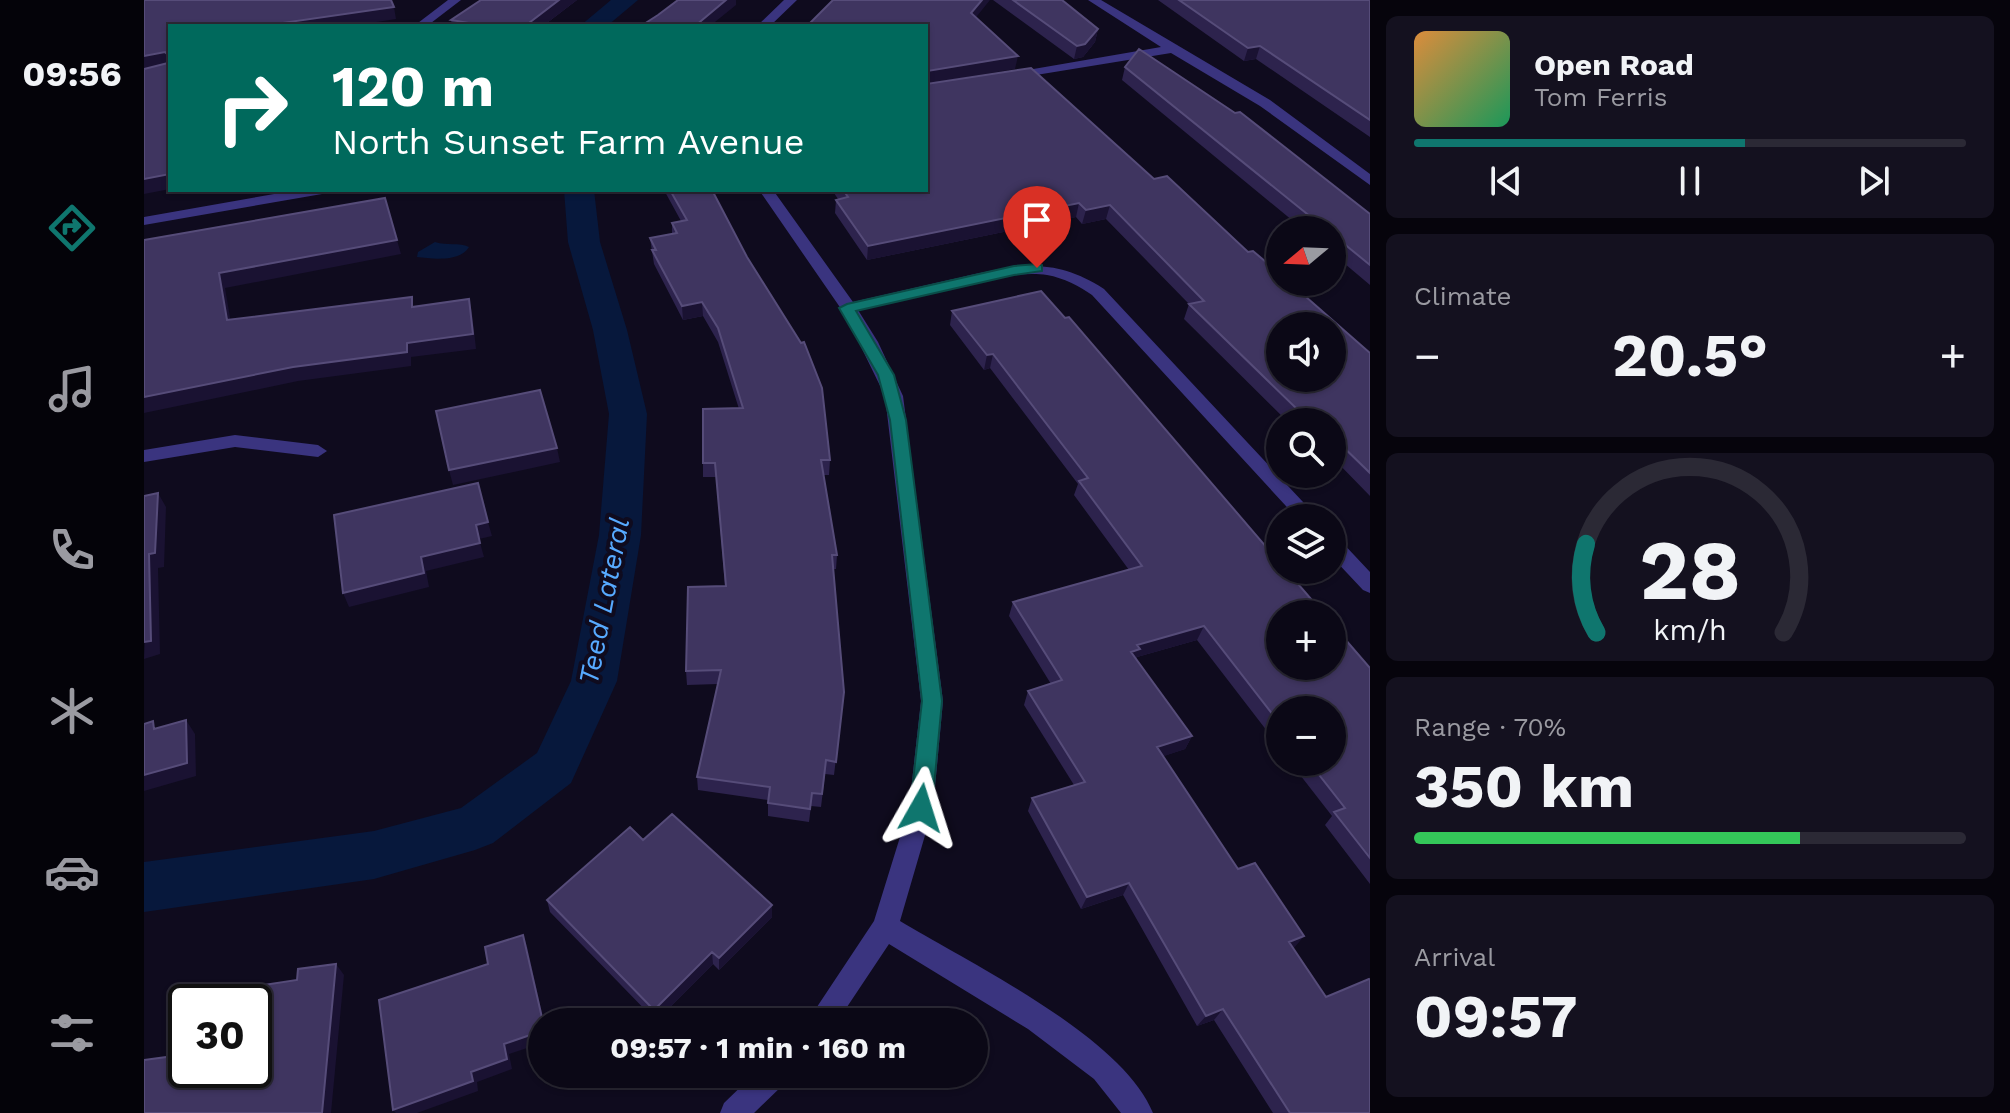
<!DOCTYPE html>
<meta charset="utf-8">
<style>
:root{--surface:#0b0816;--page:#14111f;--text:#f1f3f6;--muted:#9a9aa1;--line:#2b2935;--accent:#0f766e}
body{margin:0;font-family:"Work Sans",sans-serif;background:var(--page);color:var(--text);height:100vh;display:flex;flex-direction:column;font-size:30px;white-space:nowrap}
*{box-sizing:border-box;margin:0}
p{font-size:26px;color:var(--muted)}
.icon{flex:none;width:44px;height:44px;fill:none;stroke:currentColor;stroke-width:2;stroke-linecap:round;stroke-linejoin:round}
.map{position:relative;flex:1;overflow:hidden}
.details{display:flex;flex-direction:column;gap:16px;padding:16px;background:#06040c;width:640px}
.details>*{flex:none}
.guide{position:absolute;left:24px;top:24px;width:760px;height:168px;border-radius:0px;box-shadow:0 2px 6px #0004,0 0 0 2px var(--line);background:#00695c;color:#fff;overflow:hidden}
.needle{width:52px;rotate:251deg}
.buttons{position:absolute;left:1122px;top:216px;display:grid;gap:16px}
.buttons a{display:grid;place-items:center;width:80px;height:80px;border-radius:50%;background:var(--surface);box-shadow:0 2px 6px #0004,0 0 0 2px var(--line);font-size:40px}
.speed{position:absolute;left:24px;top:984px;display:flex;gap:16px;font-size:40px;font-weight:700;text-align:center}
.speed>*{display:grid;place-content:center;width:104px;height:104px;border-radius:50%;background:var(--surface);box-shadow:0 2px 6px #0004,0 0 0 2px var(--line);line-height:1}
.speed .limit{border:4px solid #111;border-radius:12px;background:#fff;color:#111}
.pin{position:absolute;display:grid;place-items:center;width:68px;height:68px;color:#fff;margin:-82px -34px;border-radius:50% 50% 50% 0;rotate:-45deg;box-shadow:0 0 8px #0007}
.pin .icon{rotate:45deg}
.me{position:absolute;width:88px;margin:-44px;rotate:6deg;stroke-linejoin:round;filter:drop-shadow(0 0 6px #0008)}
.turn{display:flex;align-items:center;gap:28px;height:168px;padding:0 32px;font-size:36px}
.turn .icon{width:104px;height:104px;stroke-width:2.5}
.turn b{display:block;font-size:56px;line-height:68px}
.big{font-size:60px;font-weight:700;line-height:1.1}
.details .widget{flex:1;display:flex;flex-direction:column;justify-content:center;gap:12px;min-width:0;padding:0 28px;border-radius:12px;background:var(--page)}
.details .dial{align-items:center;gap:0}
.dial svg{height:208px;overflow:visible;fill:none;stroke:var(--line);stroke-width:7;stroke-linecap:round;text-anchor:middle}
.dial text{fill:var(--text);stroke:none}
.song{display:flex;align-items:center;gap:24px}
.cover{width:96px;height:96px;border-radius:12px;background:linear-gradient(135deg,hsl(30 70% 55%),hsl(150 70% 35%))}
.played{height:8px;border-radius:4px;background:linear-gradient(90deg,var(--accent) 60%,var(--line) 60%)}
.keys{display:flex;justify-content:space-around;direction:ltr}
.heat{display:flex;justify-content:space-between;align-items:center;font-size:44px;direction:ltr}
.charge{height:12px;border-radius:6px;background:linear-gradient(90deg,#34c759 70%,var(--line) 0)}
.trip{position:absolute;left:384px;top:1008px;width:460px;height:80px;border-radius:40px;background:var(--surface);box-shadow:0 2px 6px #0004,0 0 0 2px var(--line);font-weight:700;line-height:80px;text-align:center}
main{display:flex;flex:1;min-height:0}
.menu{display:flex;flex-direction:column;width:144px;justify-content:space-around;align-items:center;background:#040309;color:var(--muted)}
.menu .icon{width:56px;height:56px}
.menu .on{color:var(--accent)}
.menu b{font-size:36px;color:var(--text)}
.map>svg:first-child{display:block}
</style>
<main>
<nav class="menu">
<b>09:56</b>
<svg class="icon on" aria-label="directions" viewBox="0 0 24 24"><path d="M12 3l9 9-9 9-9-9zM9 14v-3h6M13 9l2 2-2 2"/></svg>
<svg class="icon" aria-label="music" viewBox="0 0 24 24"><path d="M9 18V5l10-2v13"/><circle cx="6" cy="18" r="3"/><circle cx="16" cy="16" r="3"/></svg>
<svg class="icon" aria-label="phone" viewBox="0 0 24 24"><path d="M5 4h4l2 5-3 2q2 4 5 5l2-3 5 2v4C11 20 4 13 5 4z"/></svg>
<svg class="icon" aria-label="climate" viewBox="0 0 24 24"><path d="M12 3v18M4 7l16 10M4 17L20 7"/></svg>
<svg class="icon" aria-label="car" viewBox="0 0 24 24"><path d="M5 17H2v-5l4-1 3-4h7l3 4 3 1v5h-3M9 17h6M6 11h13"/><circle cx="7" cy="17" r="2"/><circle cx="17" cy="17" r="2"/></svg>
<svg class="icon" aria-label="filters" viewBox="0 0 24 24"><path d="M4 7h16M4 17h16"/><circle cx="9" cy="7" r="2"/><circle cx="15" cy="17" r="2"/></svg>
</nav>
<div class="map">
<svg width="1226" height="1113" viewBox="0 0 1226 1113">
<rect width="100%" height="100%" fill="#0f0b1e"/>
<!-- water -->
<path fill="#07183c" d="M291 242C303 246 315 242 325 247 316 262 289 259 273 257L274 252Z"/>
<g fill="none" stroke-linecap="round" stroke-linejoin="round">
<!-- canal -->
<path fill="#07183c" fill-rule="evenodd" d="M467 0H494L463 26H436Z
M420 190H450L456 242 483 330 503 414 497 535 473 681 427 783 349 843 331 850 230 879 0 912V862L230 831 317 808 393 753 427 681 455 535 465 414 449 330 424 242Z"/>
<!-- minor -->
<path fill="#3a347f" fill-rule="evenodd" d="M304 0H317L283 26H270Z
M640 0H653L626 26H613Z
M944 0H957L1126 100 1226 174V185L1116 106 1027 53 862 80V74L866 73 1017 47Z
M153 190H185L178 194 0 225V217Z
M615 190H629L709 302C741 295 773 287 805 280 864 267 905 253 960 289L1174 518H1153L948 295C935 286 920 278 903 275 858 268 762 299 714 310L734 342 759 396 799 701 789 808 756 921C827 964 978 1036 1009 1113H977L950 1079 884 1029 745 944 693 1022H663L730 921 765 808 777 701 741 396 702 316Z
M91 435 174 445 183 451 174 457 91 447 0 462V450Z
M1188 537 1195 539 1226 572V593L1219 590 1188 557Z
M610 1074H644L640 1084 610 1113H576L580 1103Z"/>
</g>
<!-- wall -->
<path fill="#2d234d" d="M337 0H433L399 26H308L307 20Z
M849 0H918L954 29 951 42 939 57 930 59Z
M1014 0H1226V137L1112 59 1100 61Z
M981 67 1226 214V285L1188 253V230H1160L978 80Z
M1010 179 1104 252 1226 353V496L1188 457V422H1144L1040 319 1045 304 962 219 938 224 932 217 723 260 691 213 692 200 694 199 688 190H782Z
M520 190H568L686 460 685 475H679L693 555 692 569H689L700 692 690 775 681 774 677 807 667 806 665 822 624 816V800L554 790 553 777 574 684 543 685 542 671 581 586 572 477H559V463L595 409 574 342 559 316 539 320 510 264 506 238 528 234V223L537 221Z
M808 311 1226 668V884L1181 825 1188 816 1146 762H1188L1136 710V748L1053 640 993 657 992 659 1048 736 1041 749 1019 756 1094 869 1160 936 1149 948 1226 1113H1129L1070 1020 1053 1026 979 895 937 909 884 811 888 798 930 785 880 705 884 691 907 684 865 616 869 602 985 570 930 495 934 484 846 368 840 370 806 325Z
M499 840 628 917 575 970 569 964 512 1021 406 912 403 900Z"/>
<!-- shaded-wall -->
<path fill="#1a1232" d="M415 0H433L399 26H381Z
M582 0H592V5L566 26H551Z
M838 0H846L825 26 827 13Z
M250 7 252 19 207 26H131V24Z
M954 29 951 42 939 57 930 59 933 46Z
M1116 46 1112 59 1100 61 1104 48Z
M21 52 26 65 0 70V56Z
M874 56 871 69 782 84 783 71Z
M26 174V189L0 194V179Z
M935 203 932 217 723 260 724 246Z
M966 205 962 219 938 224 942 210Z
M253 240 257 254 81 288 89 335 83 320 75 273Z
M325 299 328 313 332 349 267 357V366L154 381 0 413V397L263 343Z
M558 302 559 316 539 320 538 306Z
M849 354 846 368 840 370 843 355Z
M1163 411 1157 422H1151L1156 412Z
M413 448 416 462 309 485 305 470Z
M14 493 22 507 20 567 14 568 16 654 0 659 5 554Z
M344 522 348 536 335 539 340 557 282 571 285 587 205 607 199 593 277 557 332 525Z
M1060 626 1053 640 993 657 990 663 987 652 993 645Z
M42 720 51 734 52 776 0 791V775Z
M1048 736 1041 749 1006 761 1013 747Z
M985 883 979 895 937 909 943 897Z
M628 905V917L575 970V958Z
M379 935 383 946 400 1022H399Z
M1160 936 1150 948 1135 953 1145 942Z
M568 952 569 964 512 1021 510 1010Z
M192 964 200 975 187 1113H178Z
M1079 1009 1070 1020 1053 1026 1062 1016Z
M398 1031V1043L365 1054 368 1069 333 1082 334 1091 273 1113H252L249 1110 360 1044Z"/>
<!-- building -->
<path fill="#3f3560" stroke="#564c79" stroke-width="2" fill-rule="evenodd" d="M0 0H247L250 7 131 24V26H26V174L0 179V69L24 63V55L21 52 0 56Z
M337 0H415L381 26H320L325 23 307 20Z
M534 0H582L551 26H497L514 15Z
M689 0H838L827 13 874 56 783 71 782 80V26H663Z
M869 0H918L954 29 941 44 933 46Z
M1035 0H1226V120L1116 46 1104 48Z
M995 49 1091 113 1096 112 1226 214V265L1188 234V230H1183L981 67Z
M887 68 1010 179 1023 176 1104 252 1109 251 1136 274V282H1145L1226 353V473L1188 436V422H1174L1163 411 1156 412 1045 304 1060 301 966 205 942 210 935 203 724 246 692 200 704 197 699 190H782V84ZM1136 326H1188V378H1136Z
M526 190H568L603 257 657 343 660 342 678 388 686 460H677L693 555H688L700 692 692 762 682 760 678 794 668 793 666 809 624 803 626 787 553 777 577 670 542 671 544 587 582 586 571 463H559V409L599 408 574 328 558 302 538 306 508 250H512L506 238 533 233 528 223 543 220Z
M241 198 253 240 75 273 83 320 268 297V307L325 299 329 334 263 343V352L149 367 0 397V240Z
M897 291 921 318 925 317 1136 563V570H1142L1180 614H1136V666H1188V624L1226 668V858L1190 812 1201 808 1165 762H1188V710H1136V724L1060 626 993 645 996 649 987 652 1048 736 1013 747 1094 869 1111 863 1160 936 1145 942 1182 997 1225 979 1226 980V1113H1146L1079 1009 1062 1016 985 883 943 897 888 798 941 782 884 691 918 680 869 602 998 566 935 481 944 478 849 354 843 355 808 311Z
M396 390 413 448 305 470 292 411Z
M334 483 344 522 332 525 336 543 277 557 280 573 199 593 190 515Z
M14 493 11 553 5 554 7 641 0 642V496Z
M42 720 43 763 0 775V724L9 721 10 729Z
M528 814 628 905 575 958 568 952 510 1010 403 900 486 827 499 840Z
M379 935 399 1022 398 1031 360 1044 363 1059 327 1072 329 1081 249 1110 235 1000 344 964 341 947Z
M192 964 178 1113H0V1060L37 1055 42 1024V1070H110V1002H46L47 996 153 980 154 969Z"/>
<!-- route -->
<path fill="#0f766e" stroke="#0a4d48" stroke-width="2" d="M893 264 898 265V271L870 275 712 311 750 375 762 420 798 701 788 808 785 815 777 818 769 815 766 808 778 701 746 420 734 375 695 308 703 304 870 266Z"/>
<g text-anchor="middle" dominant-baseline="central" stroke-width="8" stroke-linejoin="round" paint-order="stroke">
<!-- water labels -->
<g font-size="28" font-style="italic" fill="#57aaff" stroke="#0f0b1e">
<text transform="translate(460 601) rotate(-79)">Teed Lateral</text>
</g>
</g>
</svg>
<div class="buttons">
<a><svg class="needle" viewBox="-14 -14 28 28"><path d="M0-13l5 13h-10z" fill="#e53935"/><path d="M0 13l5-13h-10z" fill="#9a9aa1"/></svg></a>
<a><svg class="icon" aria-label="sound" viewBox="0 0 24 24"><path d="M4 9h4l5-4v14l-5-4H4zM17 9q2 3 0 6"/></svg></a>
<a><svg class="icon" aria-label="search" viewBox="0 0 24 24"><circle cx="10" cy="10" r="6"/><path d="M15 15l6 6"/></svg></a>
<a><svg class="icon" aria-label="layers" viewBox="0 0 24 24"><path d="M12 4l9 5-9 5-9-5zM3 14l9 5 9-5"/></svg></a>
<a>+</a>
<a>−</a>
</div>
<div class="speed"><div class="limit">30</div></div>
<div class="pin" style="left:893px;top:268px;background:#d93025"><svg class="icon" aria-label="arrive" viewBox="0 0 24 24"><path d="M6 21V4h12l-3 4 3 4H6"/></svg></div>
<svg class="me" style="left:777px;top:808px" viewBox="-20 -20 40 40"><path d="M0-17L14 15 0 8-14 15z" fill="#0f766e" stroke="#fff" stroke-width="4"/></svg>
<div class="trip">09:57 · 1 min · 160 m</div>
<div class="guide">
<div class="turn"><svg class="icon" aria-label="right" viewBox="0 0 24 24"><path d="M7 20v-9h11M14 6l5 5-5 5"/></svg><div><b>120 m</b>North Sunset Farm Avenue</div></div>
</div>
</div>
<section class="details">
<div class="widget">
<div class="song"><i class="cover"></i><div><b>Open Road</b><p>Tom Ferris</p></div></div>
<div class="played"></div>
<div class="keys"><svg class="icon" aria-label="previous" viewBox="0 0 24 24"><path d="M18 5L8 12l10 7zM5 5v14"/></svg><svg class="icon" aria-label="pause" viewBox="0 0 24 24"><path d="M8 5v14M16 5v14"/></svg><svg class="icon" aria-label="next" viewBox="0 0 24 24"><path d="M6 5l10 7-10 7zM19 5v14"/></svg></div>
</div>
<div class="widget"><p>Climate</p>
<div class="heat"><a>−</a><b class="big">20.5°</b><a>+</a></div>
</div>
<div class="widget dial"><svg viewBox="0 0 100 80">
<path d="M14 69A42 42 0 1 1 86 69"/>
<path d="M14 69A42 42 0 0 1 10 35" stroke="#0f766e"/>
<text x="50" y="56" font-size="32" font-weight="700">28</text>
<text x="50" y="72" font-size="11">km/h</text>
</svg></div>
<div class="widget"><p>Range · 70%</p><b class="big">350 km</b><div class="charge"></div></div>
<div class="widget"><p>Arrival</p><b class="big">09:57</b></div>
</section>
</main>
